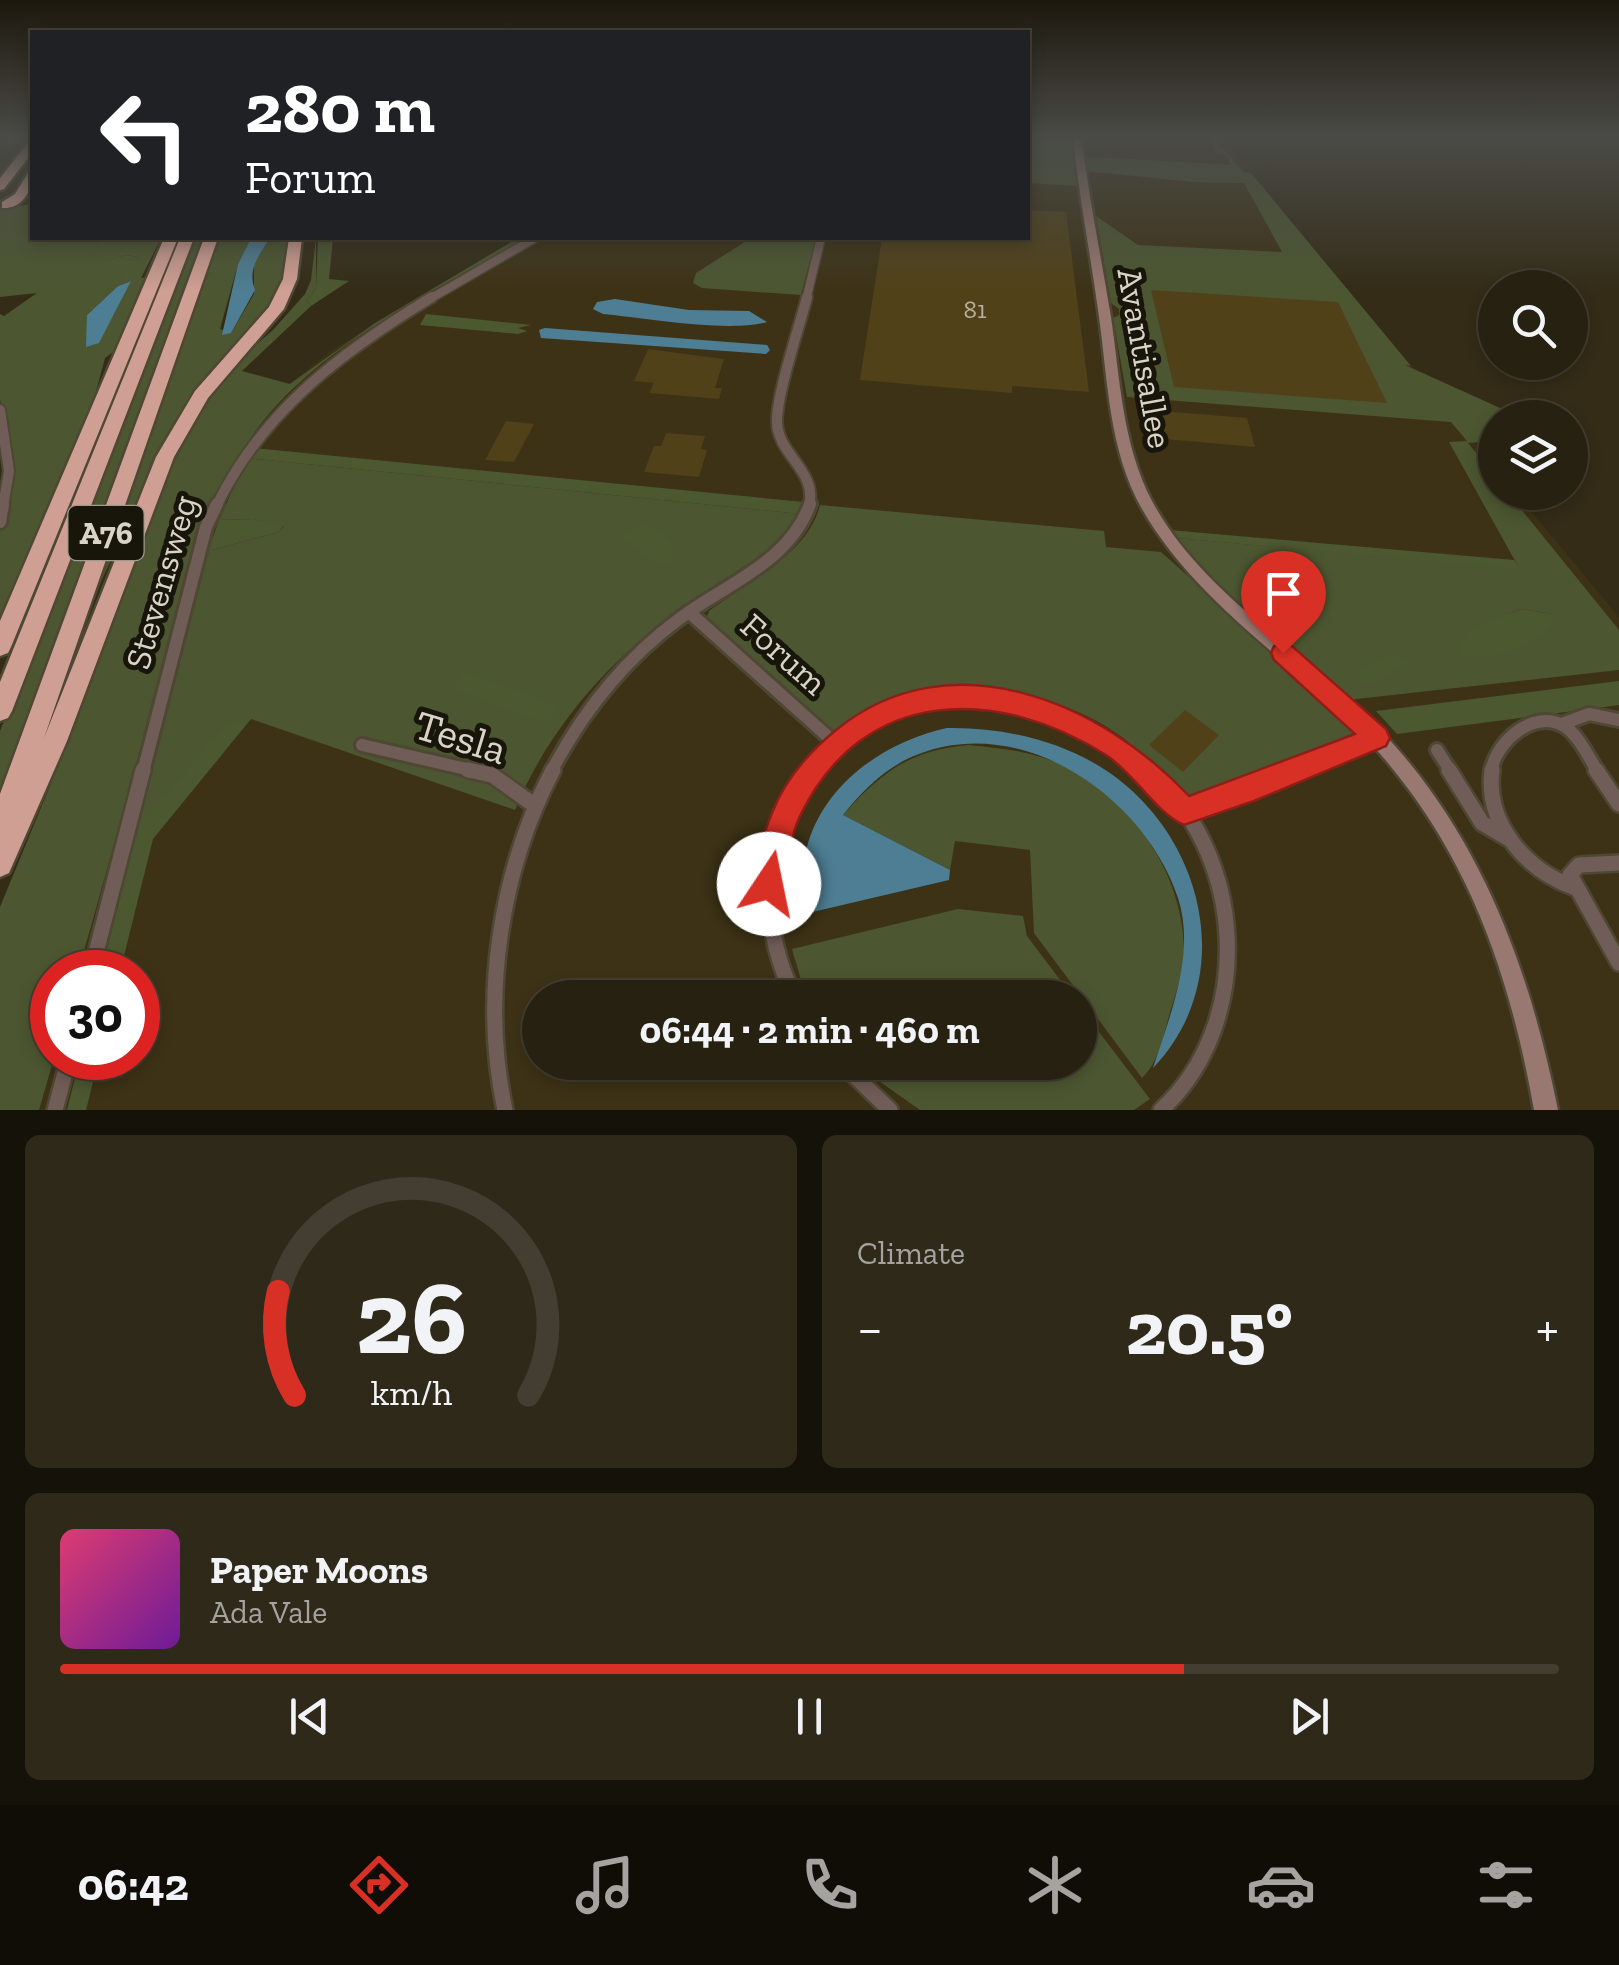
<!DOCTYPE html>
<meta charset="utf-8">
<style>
:root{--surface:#272111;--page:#2f291a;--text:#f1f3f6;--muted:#a4a39f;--line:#433e31;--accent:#d93025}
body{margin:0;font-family:"Zilla Slab",serif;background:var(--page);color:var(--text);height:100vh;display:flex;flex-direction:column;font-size:38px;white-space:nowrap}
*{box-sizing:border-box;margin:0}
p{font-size:32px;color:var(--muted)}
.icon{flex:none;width:55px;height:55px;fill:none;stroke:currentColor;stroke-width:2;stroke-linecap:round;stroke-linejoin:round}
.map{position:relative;height:1110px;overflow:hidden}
.drawer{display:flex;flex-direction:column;gap:25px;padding:25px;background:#151209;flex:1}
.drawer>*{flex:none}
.hud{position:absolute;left:30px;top:30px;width:1000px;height:210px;border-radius:0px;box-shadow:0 5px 15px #0003,0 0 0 2px var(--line);background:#202124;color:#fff;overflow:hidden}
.buttons{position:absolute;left:1478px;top:270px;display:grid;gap:20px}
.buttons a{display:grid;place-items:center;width:110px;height:110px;border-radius:50%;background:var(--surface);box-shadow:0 5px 15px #0003,0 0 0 2px var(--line);font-size:50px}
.speed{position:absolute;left:30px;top:950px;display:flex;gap:20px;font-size:50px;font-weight:700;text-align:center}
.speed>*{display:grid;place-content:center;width:130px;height:130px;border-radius:50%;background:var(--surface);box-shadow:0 5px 15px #0003,0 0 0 2px var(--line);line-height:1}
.speed .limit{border:15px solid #d22;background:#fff;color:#111}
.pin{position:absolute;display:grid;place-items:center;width:85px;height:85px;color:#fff;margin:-102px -42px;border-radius:50% 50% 50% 0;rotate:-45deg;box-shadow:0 0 10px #0007}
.pin .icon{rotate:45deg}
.me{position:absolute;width:110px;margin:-55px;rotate:11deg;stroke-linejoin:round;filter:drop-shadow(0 0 8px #0008)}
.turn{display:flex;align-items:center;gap:35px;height:210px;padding:0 50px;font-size:45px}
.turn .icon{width:130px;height:130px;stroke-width:2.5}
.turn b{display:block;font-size:70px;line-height:85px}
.big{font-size:75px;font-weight:700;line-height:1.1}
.drawer .card{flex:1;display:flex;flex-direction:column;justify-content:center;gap:15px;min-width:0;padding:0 35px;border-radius:15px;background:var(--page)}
.drawer .dial{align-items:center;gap:0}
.dial svg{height:260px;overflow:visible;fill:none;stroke:var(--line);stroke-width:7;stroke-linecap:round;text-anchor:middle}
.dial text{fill:var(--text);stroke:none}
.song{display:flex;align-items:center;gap:30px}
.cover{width:120px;height:120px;border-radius:15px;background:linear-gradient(135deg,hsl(340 70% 55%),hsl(280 70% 35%))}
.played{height:10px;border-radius:5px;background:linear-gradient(90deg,var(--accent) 75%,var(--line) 75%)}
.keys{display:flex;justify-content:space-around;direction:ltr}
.heat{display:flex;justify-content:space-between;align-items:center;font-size:55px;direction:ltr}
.drawer .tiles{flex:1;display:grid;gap:25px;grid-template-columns:1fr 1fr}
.card:last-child{grid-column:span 2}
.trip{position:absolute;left:522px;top:980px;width:575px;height:100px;border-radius:50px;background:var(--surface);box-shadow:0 5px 15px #0003,0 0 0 2px var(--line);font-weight:700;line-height:100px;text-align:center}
.menu{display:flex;height:160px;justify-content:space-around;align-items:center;background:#100d07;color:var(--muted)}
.menu .icon{width:70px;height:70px}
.menu .on{color:var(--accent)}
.menu b{font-size:45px;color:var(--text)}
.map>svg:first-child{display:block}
</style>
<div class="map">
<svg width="1619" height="1110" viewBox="0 0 1619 1110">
<rect width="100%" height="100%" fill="#342c17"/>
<!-- built -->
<path fill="#3d3216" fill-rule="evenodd" d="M1028 137H1221L1495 467V492L1516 493 1619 617V1110H27L52 1058H138V972H63L201 497 284 388 333 349 522 238H1028ZM540 998H1080V1062H540Z"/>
<!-- green -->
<path fill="#4c5731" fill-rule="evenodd" d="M1028 137 1074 140 1080 186 1028 183Z
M1209 137H1213L1243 172 1251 173 1411 366 1405 365 1520 417 1495 418V441L1468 443 1495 476V492L1508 493 1619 630V670L1347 700C1288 649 1222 601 1176 538L1519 568 1449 442 1467 441 1451 422 1127 397 1113 318 1119 315V309L1111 303 1096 216 1138 245 1282 252 1244 183 1194 182 1085 171 1082 156 1231 165 1227 155 1216 154ZM1521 609 1553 614 1496 655 1463 657 1478 626Z
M32 204V238H101L91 264 126 255 139 257 141 278 148 277 120 347 105 358 87 425 0 624V528L7 425 0 400V314L4 316 37 293 0 297V209ZM130 281 114 314 87 347V315L118 286Z
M194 238H209L0 791V731Z
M220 238H251L238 264 220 329 231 333 254 294V263L269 238H291L278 302 198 391 174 425 97 590Z
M316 238V288L307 301 311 306 242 371 290 384 375 323 513 241 527 238C450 282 363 324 298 384 204 469 184 593 151 710 127 797 103 885 78 972H52L54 1058 39 1110H0V907L52 781 164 477 188 424 235 363 273 330 305 294 311 280Z
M751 238H816L801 295 702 288 693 283 696 273Z
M247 458 801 514C767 560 725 576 680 609 609 660 548 729 515 810L251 719 137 829 208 551 279 532 284 526 253 519 219 520Z
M820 505 1104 531 1106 547 1161 552 1340 710 1355 731 1351 736 1199 800C1170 789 1147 756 1122 737 1041 678 921 673 839 731L828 728 707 617 709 611C746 584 809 553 820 505Z
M968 745C996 748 1024 750 1050 760 1125 789 1183 869 1184 949 1184 969 1177 990 1171 1009 1164 1032 1160 1061 1142 1078L1034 933 1030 850 955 841 950 870 843 815C882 772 908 751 968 745Z
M958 909 1023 916 1027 936 1073 997H806L792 949Z
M1080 1007 1150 1099 1134 1110H920L869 1074 859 1063 1080 1062Z"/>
<!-- forest -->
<path fill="#4c5830" d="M101 238H161L141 278H121L138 257 126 255 90 265Z
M318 238H333L329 279 349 281 311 306 307 301 316 288Z
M426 314 531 325 518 328 527 331 518 334 420 325Z
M254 448 804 502 801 514 247 458Z
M253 519 284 525 279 532 208 551 219 520Z
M647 523 670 541 674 565 652 561 620 537Z
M1170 530 1514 560 1520 569 1176 538Z
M1314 557 1322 562C1314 580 1291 592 1272 585 1275 565 1296 557 1314 557Z
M1521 609 1553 614 1554 622C1536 648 1493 661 1462 657L1459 646C1468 623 1500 618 1521 609Z
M1389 653 1408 662 1373 684 1363 686 1358 680 1359 670Z
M464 671 557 705H558L549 722 523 716 454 689Z
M1619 681V705L1397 734 1376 711Z
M251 719 153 839 120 972H101L137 829 227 723Z
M80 1058H99L86 1110H67Z"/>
<!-- water -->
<path fill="#4e7e93" d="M251 238 269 239C259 256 247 269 255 290L231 333 222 335 238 264Z
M131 281 99 343 86 347 87 315 118 286Z
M615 299 689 310 749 311 767 322C729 333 645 318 603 314L593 309 597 302Z
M545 328 767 345 770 350 766 354 541 338 539 330Z
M947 728C997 727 1050 738 1094 763 1201 824 1243 974 1153 1068 1170 1015 1196 954 1178 898 1145 798 1024 713 919 754 888 765 863 790 843 815L950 870 949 880 804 914C804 891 802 865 808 843 827 781 887 741 947 728Z"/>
<!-- building -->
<path fill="#504118" d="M1028 210 1066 212 1089 392 1012 386V393L860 380 882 238H1028Z
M1151 290 1338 302 1387 403 1174 387Z
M648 349 724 359 715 388H722L719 399 649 393 654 383 634 381Z
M1148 410 1247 418 1255 447 1153 438Z
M506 421 534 424 514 462 485 460Z
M666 433 705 436 701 449 707 450 699 477 644 472 654 446H661Z
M1185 710 1219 735 1183 772 1149 745Z"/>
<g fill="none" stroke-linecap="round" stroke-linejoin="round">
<defs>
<path id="street-far3" d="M428 300 535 238
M806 300 821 238"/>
<path id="street-far2" d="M807 297C799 328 777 393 777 421 777 455 818 470 809 507
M0 410 9 471 3 507
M216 507C262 411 343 351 432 297"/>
<path id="street-far1" d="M0 522 3 504
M689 612 836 744
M1562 724 1589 714 1619 720
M362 745 479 772
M1437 750 1451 772
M143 772 206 527 217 504
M551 772C582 713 625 659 679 619 725 584 789 563 810 504
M809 772C901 659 1051 690 1150 772
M1293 772 1377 738
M1491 772C1495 743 1533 708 1564 726 1578 734 1589 758 1598 772"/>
<path id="street" d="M468 770 492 775 534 805
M1147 770C1247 852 1256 1023 1161 1110
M1449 770 1482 823 1511 840
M1492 770C1485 823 1525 869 1573 887
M1596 770 1619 804
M1185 811 1299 770
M1619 863 1579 865 1570 875 1619 963
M91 972 143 770
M795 998C758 925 761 837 811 770
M840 1062 890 1110
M55 1110 69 1058
M505 1110C481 998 500 871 553 770"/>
<path id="secondary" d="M1073 137H1081C1089 197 1101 257 1111 317 1120 378 1122 444 1152 501 1196 583 1281 637 1349 699 1471 810 1526 952 1558 1110H1534C1506 953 1456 821 1337 709 1269 646 1189 591 1142 509 1109 451 1108 382 1099 317 1091 257 1079 198 1073 137Z"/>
<path id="highway" d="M28 143H32V153L4 189 0 190V178Z
M32 172C33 190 23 209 2 208V202L15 194 28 173Z
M164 238H178L11 647 8 653 0 656V621Z
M180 238H194L12 711 8 718 0 721V682Z
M204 238H218L44 738 156 457 195 391 269 307 283 279 289 238H302L297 279 284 309 208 398 174 457 67 741 9 873 0 877V794Z"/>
</defs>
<!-- street-far3 casing -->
<use href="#street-far3" stroke="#4e4733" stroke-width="11"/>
<!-- street-far2 casing -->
<use href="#street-far2" stroke="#4e4733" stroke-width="14"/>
<!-- street-far1 casing -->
<use href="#street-far1" stroke="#4e4733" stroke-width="18"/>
<!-- street casing -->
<use href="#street" stroke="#4e4733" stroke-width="20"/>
<!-- secondary casing -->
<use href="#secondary" stroke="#4e4733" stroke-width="5"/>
<!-- highway casing -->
<use href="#highway" stroke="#4e4733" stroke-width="5"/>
<!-- street-far3 -->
<use href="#street-far3" stroke="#715d58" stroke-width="8"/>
<!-- street-far2 -->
<use href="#street-far2" stroke="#715d58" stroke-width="10"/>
<!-- street-far1 -->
<use href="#street-far1" stroke="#715d58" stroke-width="12"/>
<!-- street -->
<use href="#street" stroke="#715d58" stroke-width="15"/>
<!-- secondary -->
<use href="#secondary" fill="#987870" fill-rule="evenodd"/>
<!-- highway -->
<use href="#highway" fill="#d09f93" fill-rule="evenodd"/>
</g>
<!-- sky -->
<linearGradient id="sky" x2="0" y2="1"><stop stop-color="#1d180d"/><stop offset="0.47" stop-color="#4a4b47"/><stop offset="1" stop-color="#4a4b47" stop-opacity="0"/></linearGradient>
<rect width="1619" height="292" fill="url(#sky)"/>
<!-- route -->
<path fill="#d93025" stroke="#8d1f18" stroke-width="2.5" d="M1283 643 1292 646 1386 729 1390 738 1386 746 1254 801 1184 825C1157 814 1133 772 1106 755 997 686 864 686 801 814 788 839 791 868 780 894L769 898 759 894C748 870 763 837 772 813 785 779 808 753 836 730 950 637 1101 702 1189 796L1355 734 1274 660 1271 653 1274 646Z"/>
<g text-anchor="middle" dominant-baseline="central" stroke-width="10" stroke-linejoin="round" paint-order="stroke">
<!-- far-number labels -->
<g font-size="25" fill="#b7af9b">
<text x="975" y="309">81</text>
</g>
<!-- shield labels -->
<rect fill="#18150b" stroke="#9f9b8f" stroke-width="2.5" x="68.5" y="506" width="75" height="54" rx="8"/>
<g font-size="32" font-weight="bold" fill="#d9d4c7">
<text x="106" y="533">A76</text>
</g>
<!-- street labels -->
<g font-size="35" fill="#d9d4c7" stroke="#18150b">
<text transform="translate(1145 358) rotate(80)">Avantisallee</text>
<text transform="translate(161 582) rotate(-74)">Stevensweg</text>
<text transform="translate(784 654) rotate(42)">Forum</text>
</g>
<!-- near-street labels -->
<g font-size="42" fill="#d9d4c7" stroke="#18150b">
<text transform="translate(461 737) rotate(17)">Tesla</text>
</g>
</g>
</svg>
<div class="buttons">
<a><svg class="icon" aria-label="search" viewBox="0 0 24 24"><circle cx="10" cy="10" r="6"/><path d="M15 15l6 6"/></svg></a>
<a><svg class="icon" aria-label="layers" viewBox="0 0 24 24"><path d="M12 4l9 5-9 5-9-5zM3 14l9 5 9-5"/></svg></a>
</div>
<div class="speed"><div class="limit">30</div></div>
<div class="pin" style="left:1283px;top:653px;background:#d93025"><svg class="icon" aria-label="arrive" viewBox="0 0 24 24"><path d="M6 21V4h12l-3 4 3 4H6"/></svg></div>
<svg class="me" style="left:769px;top:884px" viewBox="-20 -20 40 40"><circle r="19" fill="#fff"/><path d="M0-13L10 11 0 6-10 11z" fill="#d93025"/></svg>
<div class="trip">06:44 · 2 min · 460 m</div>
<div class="hud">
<div class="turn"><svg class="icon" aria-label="left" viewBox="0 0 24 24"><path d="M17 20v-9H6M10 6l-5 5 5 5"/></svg><div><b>280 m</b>Forum</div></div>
</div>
</div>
<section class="drawer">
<div class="tiles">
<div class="card dial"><svg viewBox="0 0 100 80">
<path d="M14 69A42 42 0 1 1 86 69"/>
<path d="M14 69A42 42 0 0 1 9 37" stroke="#d93025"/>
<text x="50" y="56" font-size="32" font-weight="700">26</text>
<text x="50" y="72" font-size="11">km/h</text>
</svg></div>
<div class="card"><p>Climate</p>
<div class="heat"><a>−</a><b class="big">20.5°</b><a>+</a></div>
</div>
<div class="card">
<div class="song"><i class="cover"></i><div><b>Paper Moons</b><p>Ada Vale</p></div></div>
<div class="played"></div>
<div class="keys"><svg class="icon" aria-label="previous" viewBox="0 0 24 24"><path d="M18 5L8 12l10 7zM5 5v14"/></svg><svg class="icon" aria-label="pause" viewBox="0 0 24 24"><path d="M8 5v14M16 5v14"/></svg><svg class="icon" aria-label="next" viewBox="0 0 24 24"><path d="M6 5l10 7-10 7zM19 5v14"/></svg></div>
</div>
</div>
</section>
<nav class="menu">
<b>06:42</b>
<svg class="icon on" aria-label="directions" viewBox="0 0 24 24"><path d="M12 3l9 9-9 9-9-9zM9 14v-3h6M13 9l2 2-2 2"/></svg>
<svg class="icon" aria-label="music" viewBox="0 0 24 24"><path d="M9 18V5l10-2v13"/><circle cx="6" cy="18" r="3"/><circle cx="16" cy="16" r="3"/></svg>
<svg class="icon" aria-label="phone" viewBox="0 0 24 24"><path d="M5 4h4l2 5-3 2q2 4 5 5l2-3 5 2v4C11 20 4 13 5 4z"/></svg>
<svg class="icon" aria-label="climate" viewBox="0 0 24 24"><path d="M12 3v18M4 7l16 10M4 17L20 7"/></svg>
<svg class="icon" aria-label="car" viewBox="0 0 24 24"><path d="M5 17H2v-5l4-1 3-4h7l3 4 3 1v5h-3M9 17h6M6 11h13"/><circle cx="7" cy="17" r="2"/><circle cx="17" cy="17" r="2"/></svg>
<svg class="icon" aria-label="filters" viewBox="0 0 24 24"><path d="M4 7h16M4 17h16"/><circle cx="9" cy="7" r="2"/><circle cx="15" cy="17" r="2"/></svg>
</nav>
